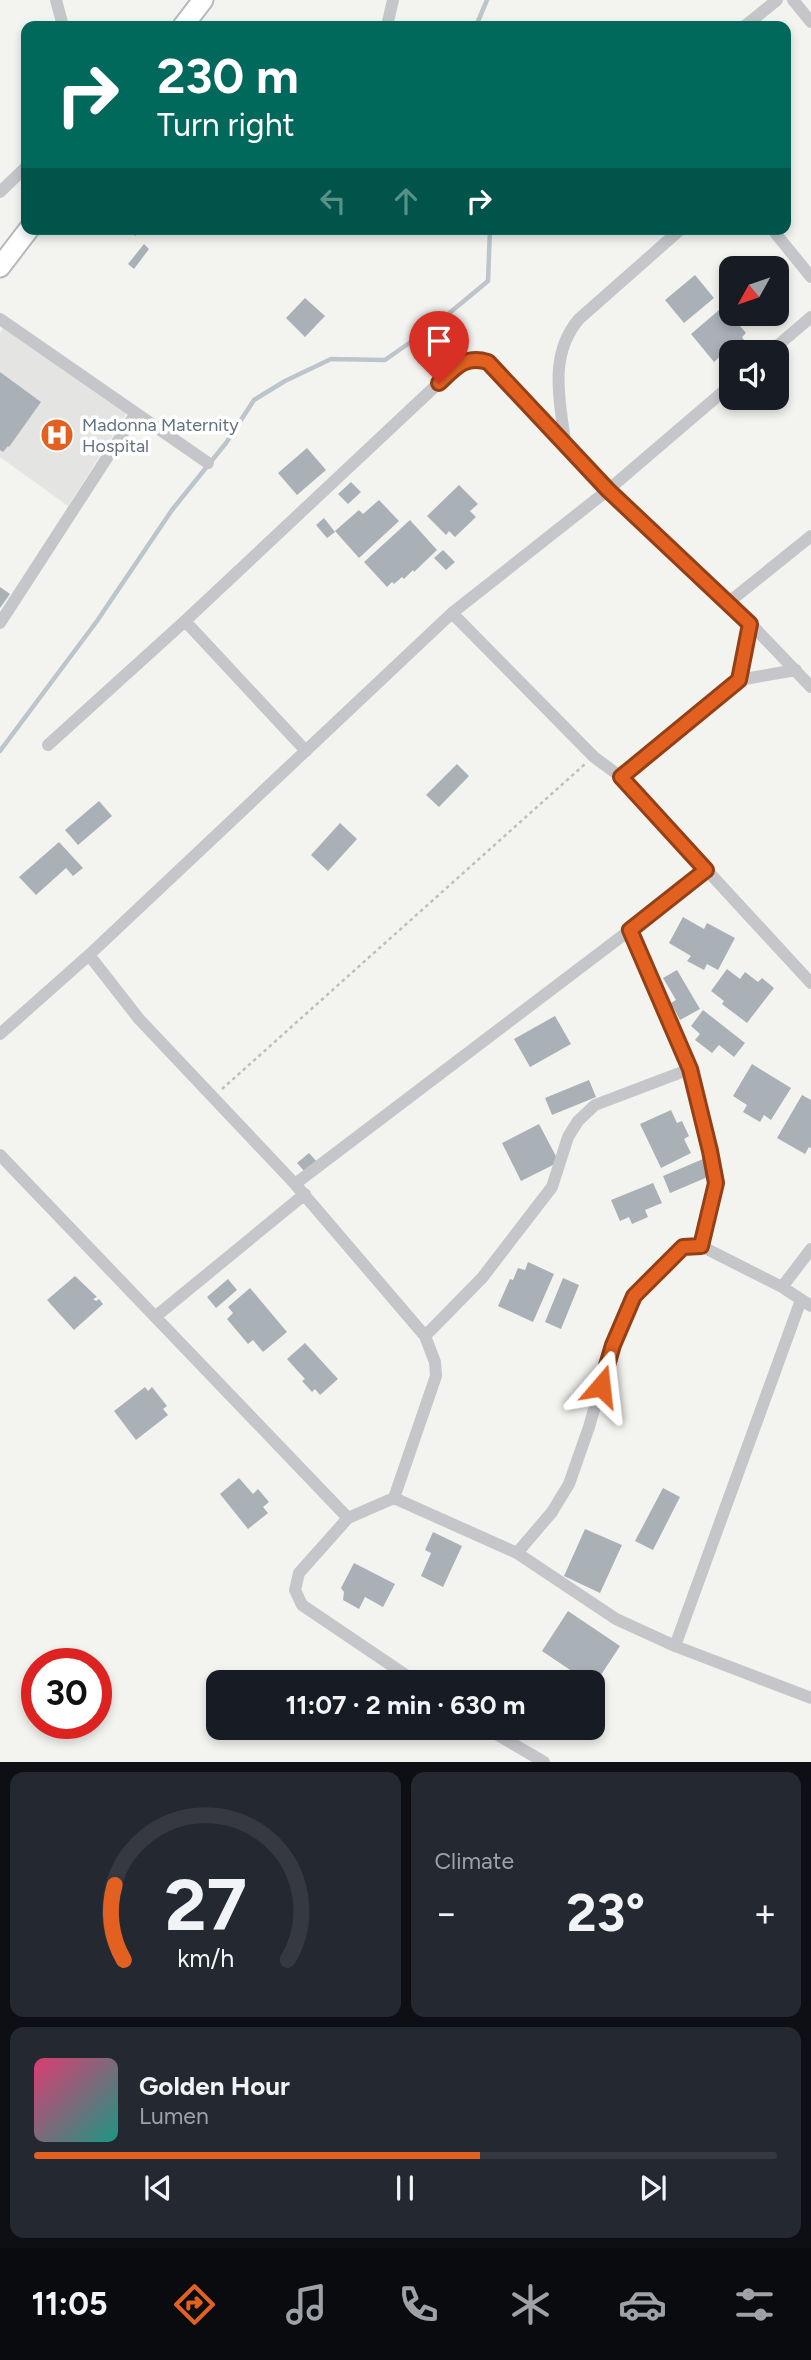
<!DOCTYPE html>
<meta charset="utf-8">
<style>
:root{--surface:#171b24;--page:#242831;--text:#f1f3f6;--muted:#9ea1a6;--line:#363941;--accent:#e36120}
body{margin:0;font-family:Figtree,sans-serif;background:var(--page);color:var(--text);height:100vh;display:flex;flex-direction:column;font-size:26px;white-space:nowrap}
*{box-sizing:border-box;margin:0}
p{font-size:23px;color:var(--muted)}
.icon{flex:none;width:38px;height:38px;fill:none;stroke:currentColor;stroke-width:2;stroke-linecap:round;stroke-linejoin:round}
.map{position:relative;height:1762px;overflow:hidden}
.sheet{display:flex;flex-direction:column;gap:10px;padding:10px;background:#0d0f14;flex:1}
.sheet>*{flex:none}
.top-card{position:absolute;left:21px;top:21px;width:770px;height:214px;border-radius:14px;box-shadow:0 4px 10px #0003;background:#00695c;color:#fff;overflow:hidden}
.needle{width:46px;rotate:230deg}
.controls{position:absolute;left:719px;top:256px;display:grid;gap:14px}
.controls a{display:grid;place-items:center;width:70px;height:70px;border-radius:14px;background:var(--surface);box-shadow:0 4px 10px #0003;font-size:35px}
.speed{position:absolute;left:21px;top:1648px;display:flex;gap:14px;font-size:35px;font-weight:700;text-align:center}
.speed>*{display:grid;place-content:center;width:91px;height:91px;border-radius:50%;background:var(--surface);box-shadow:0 4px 10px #0003;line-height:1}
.speed .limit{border:10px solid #d22;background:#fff;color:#111}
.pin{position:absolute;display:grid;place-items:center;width:60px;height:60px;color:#fff;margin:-72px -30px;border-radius:50% 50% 50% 0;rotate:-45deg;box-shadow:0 0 7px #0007}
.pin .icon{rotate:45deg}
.me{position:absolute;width:77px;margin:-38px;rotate:17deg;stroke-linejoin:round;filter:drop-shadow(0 0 5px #0008)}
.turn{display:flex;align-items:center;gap:24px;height:147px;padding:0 21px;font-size:32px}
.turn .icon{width:91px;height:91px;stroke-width:2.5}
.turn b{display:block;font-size:49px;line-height:60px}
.lanes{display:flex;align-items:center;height:66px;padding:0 21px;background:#0003;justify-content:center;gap:35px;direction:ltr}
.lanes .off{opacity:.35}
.big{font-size:52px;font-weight:700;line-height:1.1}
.sheet .card{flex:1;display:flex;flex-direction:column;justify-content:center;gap:10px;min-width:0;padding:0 24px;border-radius:14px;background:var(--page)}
.sheet .dial{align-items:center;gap:0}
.dial svg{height:182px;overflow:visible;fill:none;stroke:var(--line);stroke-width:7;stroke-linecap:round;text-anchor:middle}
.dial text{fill:var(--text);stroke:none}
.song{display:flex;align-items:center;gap:21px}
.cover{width:84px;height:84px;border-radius:10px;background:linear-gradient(135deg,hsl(340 70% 55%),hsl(170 70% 35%))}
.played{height:7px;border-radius:4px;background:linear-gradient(90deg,var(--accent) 60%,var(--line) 60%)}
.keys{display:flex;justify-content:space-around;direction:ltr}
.heat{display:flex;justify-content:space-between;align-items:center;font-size:38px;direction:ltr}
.sheet .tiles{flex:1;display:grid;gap:10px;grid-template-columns:1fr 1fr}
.card:last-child{grid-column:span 2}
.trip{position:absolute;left:206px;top:1670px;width:399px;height:70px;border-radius:14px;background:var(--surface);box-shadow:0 4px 10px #0003;font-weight:700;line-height:70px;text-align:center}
.menu{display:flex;height:112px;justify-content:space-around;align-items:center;background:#090b0e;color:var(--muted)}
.menu .icon{width:49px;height:49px}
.menu .current{color:var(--accent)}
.menu b{font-size:32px;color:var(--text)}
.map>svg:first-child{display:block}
</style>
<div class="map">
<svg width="811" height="1762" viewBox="0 0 811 1762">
<rect width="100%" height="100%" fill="#f3f4ef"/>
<!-- built -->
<path fill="#e4e5e3" d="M3 328 127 413 68 506 0 457V333Z"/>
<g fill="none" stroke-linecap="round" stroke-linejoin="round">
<!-- stream -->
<path stroke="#bcc5cb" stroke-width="4.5" d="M476 26 487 0
M0 751 97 621 172 510 226 443 254 400 285 381 331 359 385 360 435 325 488 281 490 229"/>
</g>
<!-- building -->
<path fill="#a9b0b6" d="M129 229H143L135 236Z
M144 244 149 249 134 269 128 264Z
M695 275 714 298 684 323 665 300Z
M305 298 325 316 305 337 286 318Z
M719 310 724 316 728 312 746 333 742 337 744 340 730 353 727 350 714 362 691 334Z
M0 372 41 402 9 447 8 446 3 452 0 450Z
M307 448 326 470 297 495 278 473Z
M351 482 361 492 348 504 338 494Z
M459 485 478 504 470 511 476 517 455 537 449 531 446 535 427 516Z
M379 500 399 521 359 558 335 531 359 510 363 514Z
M324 518 335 532 327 538 316 525Z
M410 520 437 550 414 572 413 570 404 579 402 577 394 584 392 582 387 587 364 562Z
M443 550 455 562 446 570 434 558Z
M0 587 10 594 0 608Z
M457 764 469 776 439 807 426 795Z
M99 801 112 816 78 845 65 830Z
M340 823 357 839 328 871 311 855Z
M59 842 83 868 73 876 66 868 36 895 19 877Z
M683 917 704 929 707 923 735 938 718 970 707 964 704 970 687 961 691 956 669 943Z
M727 969 740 979 745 972 758 982 762 978 774 988 747 1023 722 1004 724 1001 711 991Z
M677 970 700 1009 680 1020 671 1003 676 1000 663 978Z
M703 1010 745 1043 734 1057 719 1045 712 1053 695 1040 700 1034 691 1026Z
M555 1016 571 1044 530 1067 514 1039Z
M752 1064 791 1088 771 1120 764 1115 760 1122 743 1112 747 1105 733 1096Z
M589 1080 596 1097 552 1115 545 1098Z
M802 1095 811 1100V1148L809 1147 805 1154 777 1138Z
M671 1110 677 1123 682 1121 689 1136 684 1139 691 1153 661 1168 640 1124Z
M539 1124 559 1162 521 1181 502 1143Z
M309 1153 318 1163 306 1173 297 1163Z
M703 1159 710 1176 670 1193 663 1176Z
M653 1183 662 1203 645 1210 648 1217 632 1224 629 1217 620 1221 611 1200Z
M528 1262 554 1274 533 1322 498 1306 510 1279 513 1280 518 1268 525 1270Z
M75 1276 97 1297 93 1299 96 1301 99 1299 103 1304 74 1330 47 1300Z
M563 1278 579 1285 561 1329 545 1322Z
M228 1279 237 1290 216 1308 207 1297Z
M250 1288 287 1332 263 1352 253 1340 248 1344 227 1319 233 1313 228 1307Z
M305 1343 338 1379 320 1395 315 1389 312 1392 302 1381 305 1379 287 1359Z
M145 1387 148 1391 152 1387 167 1406 163 1409 168 1415 136 1440 114 1411Z
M239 1478 253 1494 258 1489 269 1502 263 1507 268 1513 248 1529 220 1494Z
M663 1488 680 1497 653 1550 635 1541Z
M585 1529 622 1545 600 1593 564 1576Z
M433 1532 462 1546 443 1587 421 1576 431 1553 425 1550Z
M354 1563 395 1584 383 1607 365 1597 359 1609 343 1600 344 1592 341 1588Z
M568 1611 620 1646 593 1687V1682H588L542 1651Z"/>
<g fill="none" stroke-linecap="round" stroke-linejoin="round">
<defs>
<path id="primary" d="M183 26 203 0
M0 267 29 229"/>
</defs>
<!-- primary casing -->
<use href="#primary" stroke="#b6b9bd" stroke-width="23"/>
<!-- path -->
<path stroke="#bdbec0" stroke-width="2.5" stroke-dasharray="3.5 3.5" stroke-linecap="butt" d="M222 1089 585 764"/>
<!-- minor -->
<path stroke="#c4c6ca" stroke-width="12" d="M56 0 63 26
M793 0 811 22
M387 26 393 0
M745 26 777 0
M0 192 26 167
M772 229 811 277
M0 319 208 463
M770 352 811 317
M565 441C559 398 549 354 579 319L681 229
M729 602 811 536
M452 613 594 757 621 777 811 983
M185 621 306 751
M0 623 136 413
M739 680 750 623
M48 745 185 621 459 364 476 358 488 362 608 490 750 623 811 687
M621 777 739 680 796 670
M630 930 690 1069 710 1151 716 1183 701 1246
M89 955 139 1019 295 1184 425 1336 435 1362 436 1376 394 1498
M0 1034 89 955 452 613 608 490 732 384
M0 1155 348 1518
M295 1184 630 930 706 870
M782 1287 811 1249
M155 1317 305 1194
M425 1336 482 1278 552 1187 568 1137 578 1121 595 1105 690 1069
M517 1553 552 1512 569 1484 589 1427 613 1344 634 1296 683 1247 701 1246 782 1287 811 1306
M675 1646 801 1300
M416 1682 302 1605 295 1590 299 1573 348 1518 394 1498 517 1553 616 1619 675 1646 811 1698
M484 1727 544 1762"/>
<!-- primary -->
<use href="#primary" stroke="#fff" stroke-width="19"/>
</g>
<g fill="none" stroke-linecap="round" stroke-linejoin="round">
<defs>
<path id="route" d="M439 383C456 367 465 355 488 362L608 490 750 624 739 680 621 777 706 870 630 930 690 1069 710 1151 716 1183 701 1246 683 1247 634 1296 613 1345 601 1386"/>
</defs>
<!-- route casing -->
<use href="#route" stroke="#943f15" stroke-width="18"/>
<!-- route -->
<use href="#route" stroke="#e36120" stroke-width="12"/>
</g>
<!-- icons -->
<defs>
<symbol id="hospital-disc" viewBox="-11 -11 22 22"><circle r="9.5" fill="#e36120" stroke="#fff"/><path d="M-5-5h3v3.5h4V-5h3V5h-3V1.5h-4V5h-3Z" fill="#fff"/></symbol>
</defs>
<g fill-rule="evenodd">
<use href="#hospital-disc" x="38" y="416" width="38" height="38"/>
</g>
<g text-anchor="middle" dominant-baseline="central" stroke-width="7" stroke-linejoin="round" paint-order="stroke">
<!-- poi labels -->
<g font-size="18" fill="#627081" stroke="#fff" text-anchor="start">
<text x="82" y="425">Madonna Maternity<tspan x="82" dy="21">Hospital</tspan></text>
</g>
</g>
</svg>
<div class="controls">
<a><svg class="needle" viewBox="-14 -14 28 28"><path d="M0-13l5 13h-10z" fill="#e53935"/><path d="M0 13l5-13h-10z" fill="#9ea1a6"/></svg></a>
<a><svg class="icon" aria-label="sound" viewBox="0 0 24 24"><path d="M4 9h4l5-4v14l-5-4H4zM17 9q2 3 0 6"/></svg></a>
</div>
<div class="speed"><div class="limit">30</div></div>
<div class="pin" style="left:439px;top:383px;background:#d93025"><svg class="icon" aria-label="arrive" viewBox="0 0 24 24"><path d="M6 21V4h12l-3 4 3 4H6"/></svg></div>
<svg class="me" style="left:601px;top:1386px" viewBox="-20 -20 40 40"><path d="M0-17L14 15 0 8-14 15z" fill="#e36120" stroke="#fff" stroke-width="4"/></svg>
<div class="trip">11:07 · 2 min · 630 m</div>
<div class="top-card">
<div class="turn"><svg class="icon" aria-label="right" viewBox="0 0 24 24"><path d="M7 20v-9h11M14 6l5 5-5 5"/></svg><div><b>230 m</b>Turn right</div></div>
<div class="lanes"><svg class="icon off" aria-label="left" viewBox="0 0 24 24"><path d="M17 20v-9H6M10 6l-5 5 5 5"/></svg><svg class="icon off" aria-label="ahead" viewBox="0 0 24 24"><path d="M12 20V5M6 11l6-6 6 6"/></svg><svg class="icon" aria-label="right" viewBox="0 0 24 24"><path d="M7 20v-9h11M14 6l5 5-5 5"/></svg></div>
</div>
</div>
<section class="sheet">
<div class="tiles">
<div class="card dial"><svg viewBox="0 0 100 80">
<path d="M14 69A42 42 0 1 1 86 69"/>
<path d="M14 69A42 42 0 0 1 10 36" stroke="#e36120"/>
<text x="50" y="56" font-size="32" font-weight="700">27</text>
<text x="50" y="72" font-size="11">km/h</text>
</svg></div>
<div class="card"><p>Climate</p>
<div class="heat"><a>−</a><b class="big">23°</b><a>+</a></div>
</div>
<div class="card">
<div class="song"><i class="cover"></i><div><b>Golden Hour</b><p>Lumen</p></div></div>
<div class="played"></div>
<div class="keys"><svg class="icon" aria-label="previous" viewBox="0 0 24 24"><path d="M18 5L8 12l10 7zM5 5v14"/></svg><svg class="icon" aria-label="pause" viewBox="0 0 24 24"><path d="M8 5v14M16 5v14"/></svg><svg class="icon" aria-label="next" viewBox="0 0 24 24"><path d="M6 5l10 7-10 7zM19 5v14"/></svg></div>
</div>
</div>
</section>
<nav class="menu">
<b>11:05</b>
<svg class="icon current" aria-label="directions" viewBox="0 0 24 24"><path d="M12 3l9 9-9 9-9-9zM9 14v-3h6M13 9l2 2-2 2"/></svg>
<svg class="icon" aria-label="music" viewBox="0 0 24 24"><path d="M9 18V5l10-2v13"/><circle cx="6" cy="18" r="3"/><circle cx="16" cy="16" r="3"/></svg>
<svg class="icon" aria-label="phone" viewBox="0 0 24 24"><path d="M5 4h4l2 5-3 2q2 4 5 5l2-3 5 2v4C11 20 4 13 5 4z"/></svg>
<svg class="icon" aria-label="climate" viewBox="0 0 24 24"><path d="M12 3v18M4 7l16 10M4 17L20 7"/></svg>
<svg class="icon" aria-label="car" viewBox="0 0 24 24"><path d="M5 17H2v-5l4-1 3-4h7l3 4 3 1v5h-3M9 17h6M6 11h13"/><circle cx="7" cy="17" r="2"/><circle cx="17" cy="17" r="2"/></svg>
<svg class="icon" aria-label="filters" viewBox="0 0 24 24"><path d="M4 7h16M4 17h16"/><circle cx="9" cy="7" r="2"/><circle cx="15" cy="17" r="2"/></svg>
</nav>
